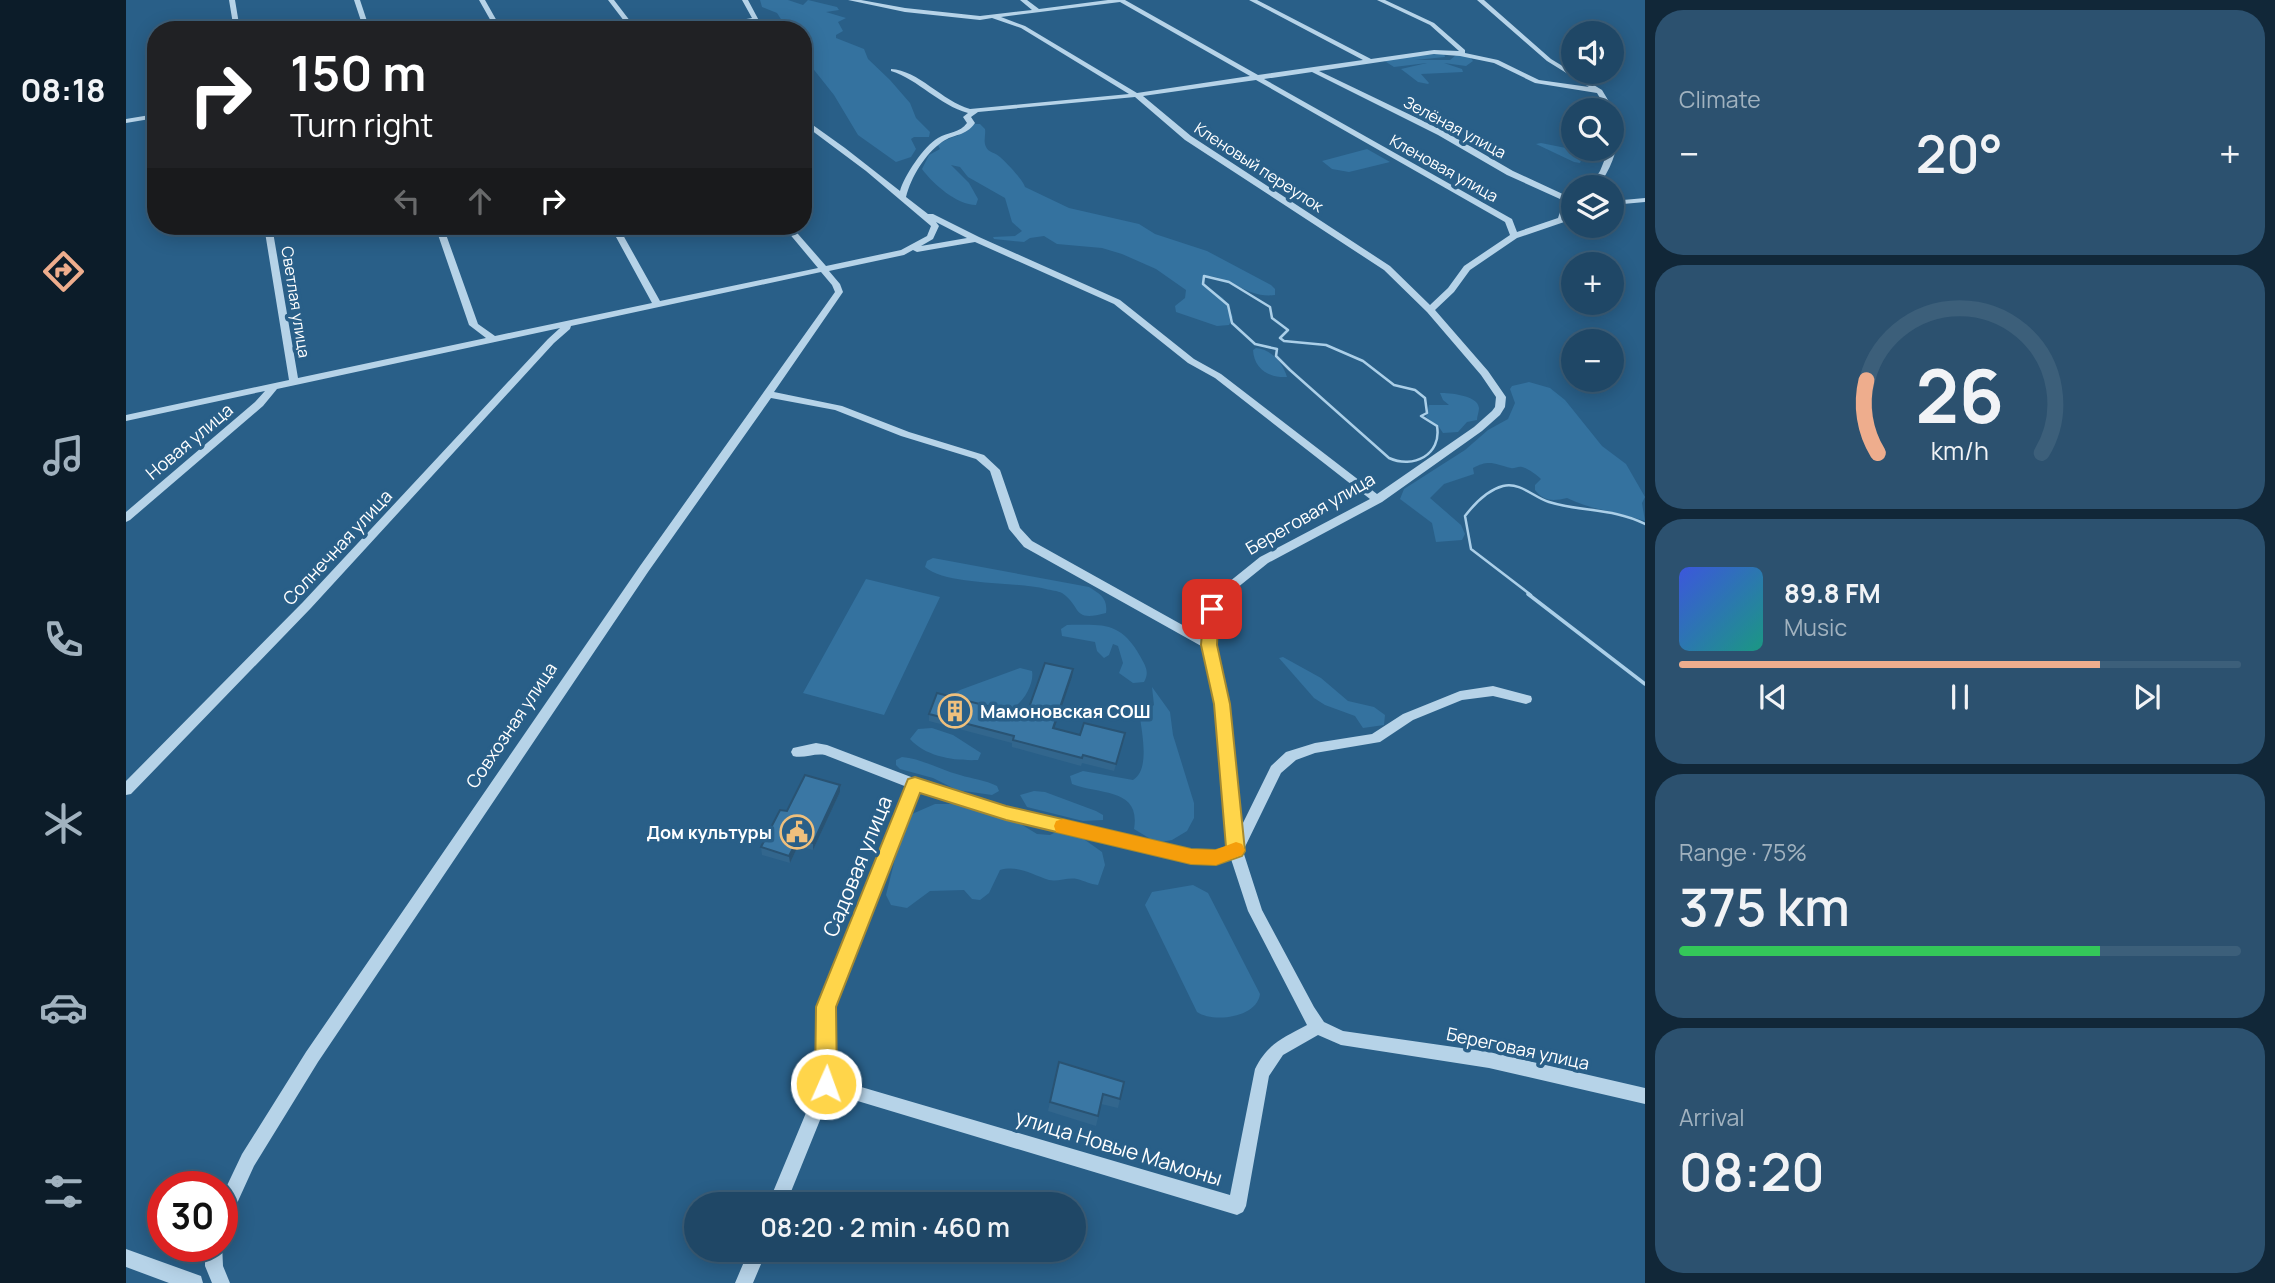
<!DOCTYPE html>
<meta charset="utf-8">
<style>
:root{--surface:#1f4766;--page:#2c516f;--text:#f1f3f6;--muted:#a1b2bf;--line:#3c5f7a;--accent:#eead8d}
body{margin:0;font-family:Manrope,sans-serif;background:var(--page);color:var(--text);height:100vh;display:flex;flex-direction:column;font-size:26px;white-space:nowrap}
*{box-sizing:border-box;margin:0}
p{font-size:23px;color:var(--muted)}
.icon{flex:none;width:38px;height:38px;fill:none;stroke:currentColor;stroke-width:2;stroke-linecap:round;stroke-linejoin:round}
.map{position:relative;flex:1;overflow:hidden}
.details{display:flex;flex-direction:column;gap:10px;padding:10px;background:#112738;width:630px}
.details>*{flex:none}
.guide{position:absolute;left:21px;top:21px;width:665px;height:214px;border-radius:28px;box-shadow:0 4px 18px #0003,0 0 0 2px var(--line);background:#202124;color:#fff;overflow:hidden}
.tools{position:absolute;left:1435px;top:21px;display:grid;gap:14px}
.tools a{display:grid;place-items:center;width:63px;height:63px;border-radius:50%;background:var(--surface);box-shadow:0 4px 18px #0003,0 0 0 2px var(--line);font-size:35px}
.speed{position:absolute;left:21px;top:1171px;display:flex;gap:14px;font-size:35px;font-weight:700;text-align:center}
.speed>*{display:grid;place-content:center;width:91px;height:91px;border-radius:50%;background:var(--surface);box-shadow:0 4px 18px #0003,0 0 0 2px var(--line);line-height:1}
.speed .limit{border:10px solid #d22;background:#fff;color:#111}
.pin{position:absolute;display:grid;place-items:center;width:60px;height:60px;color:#fff;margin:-30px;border-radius:14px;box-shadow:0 4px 10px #0006}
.me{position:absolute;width:77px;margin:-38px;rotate:2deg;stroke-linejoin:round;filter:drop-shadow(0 0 5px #0008)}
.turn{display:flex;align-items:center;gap:24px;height:147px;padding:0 28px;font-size:32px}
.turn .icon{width:91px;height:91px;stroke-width:2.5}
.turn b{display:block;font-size:49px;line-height:60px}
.lanes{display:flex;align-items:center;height:66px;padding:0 28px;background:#0003;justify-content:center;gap:35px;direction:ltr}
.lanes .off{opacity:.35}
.big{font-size:52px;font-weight:600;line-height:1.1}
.details .card{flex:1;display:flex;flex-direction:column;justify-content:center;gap:10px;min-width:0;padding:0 24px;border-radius:28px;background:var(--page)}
.details .dial{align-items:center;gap:0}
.dial svg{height:182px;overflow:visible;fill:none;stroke:var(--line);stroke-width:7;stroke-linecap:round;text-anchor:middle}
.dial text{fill:var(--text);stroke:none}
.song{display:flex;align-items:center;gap:21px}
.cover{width:84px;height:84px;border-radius:10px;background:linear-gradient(135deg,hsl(230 70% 55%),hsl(170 70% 35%))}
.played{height:7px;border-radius:4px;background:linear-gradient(90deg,var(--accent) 75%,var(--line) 75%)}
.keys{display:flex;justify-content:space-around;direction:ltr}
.heat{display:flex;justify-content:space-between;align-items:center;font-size:38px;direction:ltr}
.charge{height:10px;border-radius:5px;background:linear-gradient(90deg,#34c759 75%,var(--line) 0)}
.trip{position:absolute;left:558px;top:1192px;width:402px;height:70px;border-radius:35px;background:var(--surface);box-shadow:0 4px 18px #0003,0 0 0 2px var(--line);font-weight:600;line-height:70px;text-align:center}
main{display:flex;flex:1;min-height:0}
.tab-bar{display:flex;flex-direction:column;width:126px;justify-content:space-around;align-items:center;background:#0c1c29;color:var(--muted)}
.tab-bar .icon{width:49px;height:49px}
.tab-bar .on{color:var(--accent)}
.tab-bar b{font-size:32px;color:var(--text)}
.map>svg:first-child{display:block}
</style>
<main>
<nav class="tab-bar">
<b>08:18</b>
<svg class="icon on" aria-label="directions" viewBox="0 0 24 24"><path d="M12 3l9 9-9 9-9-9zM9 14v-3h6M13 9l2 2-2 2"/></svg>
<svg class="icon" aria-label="music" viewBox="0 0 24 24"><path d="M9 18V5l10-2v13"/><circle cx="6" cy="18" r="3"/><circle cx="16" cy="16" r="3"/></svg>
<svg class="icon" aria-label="phone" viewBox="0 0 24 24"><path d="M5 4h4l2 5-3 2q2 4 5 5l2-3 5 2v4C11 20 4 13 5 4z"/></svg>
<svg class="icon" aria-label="climate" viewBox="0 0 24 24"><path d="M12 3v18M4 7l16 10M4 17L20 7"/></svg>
<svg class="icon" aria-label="car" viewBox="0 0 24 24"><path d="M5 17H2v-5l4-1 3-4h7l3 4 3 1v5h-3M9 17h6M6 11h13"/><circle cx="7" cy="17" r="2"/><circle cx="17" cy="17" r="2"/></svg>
<svg class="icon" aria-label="filters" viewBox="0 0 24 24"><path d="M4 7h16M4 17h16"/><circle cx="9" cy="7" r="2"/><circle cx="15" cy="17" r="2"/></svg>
</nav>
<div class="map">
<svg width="1519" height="1283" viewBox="0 0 1519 1283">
<rect width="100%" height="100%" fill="#295f88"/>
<!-- green -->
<path fill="#34729f" d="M634 0H662L677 5 682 0 711 7 713 10 700 12 720 18 712 22 717 31 710 35V38L738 49 742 59 764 80 784 103 790 118 804 132 803 137H788L785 139 790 149 785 157 770 162 732 135 708 95 677 56V30H662L651 13 636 7Z
M1318 53 1319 57 1289 60H1324L1330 55 1343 56 1347 61 1340 66 1318 63 1336 69 1337 72 1295 74 1303 83 1302 84 1292 82 1275 69 1301 63 1268 67 1257 60Z
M848 124H854L859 129C860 135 857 141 860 147 863 153 869 152 874 157 880 162 897 180 899 187L943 208 1013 224 1029 234 1081 251 1145 285 1149 289V295C1122 299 1103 275 1078 276L1077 284 1097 298 1107 317 1103 325 1091 326 1050 312 1049 306 1059 298 1060 290 1030 269 996 254 976 248 931 244 918 236 904 238 898 242 868 239 867 237 889 236 896 231 886 222 879 198 842 177 834 167 825 165 843 183 852 199 850 205C831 205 807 184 796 169L803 155 814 149 812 145C823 136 840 136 848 124Z
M1415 143 1470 154 1457 156 1454 163 1448 162 1410 144Z
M1241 149 1264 162 1223 172 1206 169 1196 161Z
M1130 348C1145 349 1157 363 1161 377 1143 378 1128 369 1127 350Z
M1403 382 1424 388 1439 400 1476 446 1500 464 1519 497 1516 503 1519 521C1493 512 1465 510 1441 498 1428 501 1418 502 1409 490V485L1415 479C1411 475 1401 468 1396 467 1392 466 1388 469 1385 468 1369 464 1363 459 1347 468L1348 474 1318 484 1304 498 1335 525 1339 534 1336 540 1310 542 1306 523 1274 499 1278 489 1339 450 1362 430 1382 419 1389 403 1384 389 1386 386Z
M1314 393C1323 393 1352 395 1353 408 1353 412 1351 416 1351 420L1341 422 1332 432 1317 433 1313 427 1300 417 1303 405H1323L1317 400Z
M807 558 963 587C974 594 982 598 980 613 945 623 956 606 936 593 932 591 924 590 920 589 888 581 821 586 799 567L801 561Z
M740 579 814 597 758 715 677 693Z
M941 625C977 625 994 621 1014 656 1019 665 1024 672 1018 682L1007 683 993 673 997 663 992 646 987 644 983 655 978 658 971 651 969 642 936 636 935 629Z
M1157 657 1195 678 1222 701 1248 707 1259 715 1258 725 1237 728 1229 716 1199 705 1188 698 1153 658Z
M894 668 906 671C909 686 892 713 874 712 861 711 842 703 830 698L829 693 834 690Z
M1026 687 1044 712 1047 735 1068 803V818L1061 831 1046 840 1031 843 1008 829C1015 788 975 795 946 784L944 776 957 771 1007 780C1024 770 1016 734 1014 717L1028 705Z
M806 728 827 735 855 753 852 760C829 761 800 757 784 739L792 729Z
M776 757C797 759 814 770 834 775 847 779 859 780 871 786L873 791 866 795 831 790 807 778 774 769 770 765V760Z
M908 791 919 792 970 811 977 815V820L957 821 901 807 894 795Z
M809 804H834L893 823 911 834 924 835 932 831 952 835 976 852 979 865 972 885C964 884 959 881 951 879 942 877 932 882 923 880 905 874 892 865 874 870L863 893 854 900 846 899 838 890 804 891 781 908 765 905 760 895 778 823 786 814Z
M1067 885 1082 893 1134 994C1131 1018 1087 1023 1071 1012L1019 905 1026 892Z"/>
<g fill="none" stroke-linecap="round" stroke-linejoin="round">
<!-- stream-far1 -->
<path stroke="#abcfe8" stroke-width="2.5" d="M1078 276 1103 282 1144 307 1146 318 1162 330 1154 338 1158 341 1200 345 1237 361 1268 385 1289 390 1299 398 1301 413 1295 416 1311 426C1316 455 1287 469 1263 458L1164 370 1150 356 1151 349 1129 344 1106 323 1102 305 1077 284Z
M1405 595 1345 549 1339 516C1349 503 1361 490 1377 486 1395 482 1407 497 1423 502 1455 512 1488 508 1519 524"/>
<!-- stream -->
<path stroke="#abcfe8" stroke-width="3.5" d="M1402 594 1519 684"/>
<!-- minor -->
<path fill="#b6d3e8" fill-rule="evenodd" d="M103 0H109L114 30H108Z
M228 0H234L244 30H238Z
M353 0H359L376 30H370Z
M482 0H488L511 30H505Z
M616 0H622L638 30H632L628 22 575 30H558L626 18Z
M722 0H735L779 8 854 16 906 10 894 0H901L913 9 982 0H999L1132 75 1237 60 1123 0H1131L1245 59 1308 50 1333 51 1304 25 1251 0H1259L1308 23 1339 50V53L1372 60 1413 80 1463 87 1421 61 1351 0H1358L1425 59 1476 90 1488 110 1487 112 1481 110 1471 93 1409 83 1368 63 1334 56 1308 54 1193 71 1318 131 1387 171 1441 196 1444 206 1441 215 1447 214V219L1391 238 1344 270 1328 292 1309 310 1362 371 1380 397 1379 407 1374 415 1356 431 1256 502 1142 563 1106 592 1092 610 1089 645 1102 704 1115 827 1145 766 1160 752 1189 743 1246 734 1277 714 1334 691 1367 686 1405 696 1406 699 1405 702 1400 704 1367 696 1336 700 1287 720 1254 742 1189 753 1170 760 1155 773 1117 851 1136 910 1188 1007 1198 1022 1217 1031 1363 1052 1519 1088V1104L1363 1068 1215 1045 1192 1035 1157 1055 1143 1076 1120 1206 1117 1212 1111 1215 705 1093 660 1204H642L692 1084 693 1048 691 1020 695 996 781 787 699 755C688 753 677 759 667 756L665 752 667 748 690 743 701 745 793 780 880 807 1065 851 1090 852 1103 848 1090 704 1077 647 898 547 883 529 864 471 850 459 775 436 709 410 645 398 522 572 192 1062 128 1166 102 1223 96 1226V1196L116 1154 180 1052 514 566 709 292 706 285 695 272 445 326 444 329 428 343 185 608 5 794 0 795V781L177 602 422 339 434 328 151 389 137 406 4 520 0 522V512L129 402 139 391 0 421V415L163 380 138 226H146L172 378 360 338 343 325 309 226H317L352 324 369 336 526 303 484 226H492L534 301 692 268 657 226H665L700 266 775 250 801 236 805 226 740 171 677 124V118L719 148 774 191C778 176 798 146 812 138 822 132 834 133 841 123L837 117 842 113C813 105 793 80 765 71V69C792 70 816 101 844 109L1003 94 895 28 866 18 854 20 779 12ZM994 2 1124 76 1011 93 899 26 875 17ZM1186 72 1312 135 1381 175 1434 199 1436 206 1432 218 1391 232 1386 219 1138 79ZM1130 80 1379 222 1384 235 1338 266 1322 288 1304 305 1264 266 1065 136 1017 96ZM1009 97 1059 140 1258 270 1301 312 1355 375 1370 397 1369 407 1366 411 1348 427 1251 494 1095 374 1068 359 994 300 853 237 807 214H802L780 197C785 177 799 154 816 142 829 133 839 137 849 123L845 117 852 112ZM810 222 841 238 795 246 807 239 813 226ZM849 242 988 304 1062 363 1089 378 1244 499 1134 557 1098 586 1080 609 1078 637 906 541 894 528 874 470 858 455 783 432 716 406 648 392 717 292 714 284 703 271 778 255 787 250 791 252ZM793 791 880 819 1065 863 1090 864 1105 859 1122 911 1181 1025C1157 1038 1142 1043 1129 1069L1104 1195 708 1079 707 1020 711 996Z
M30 114V118L0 123V119Z
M1486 114 1490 116C1496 143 1487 165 1472 187H1464L1474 171 1483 149H1486Z
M1519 198V202L1486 205V201Z
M96 1244 97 1266 104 1283H86L79 1266V1246H96Z
M0 1249 75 1276 77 1283H43L0 1267Z
M623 1250H641L627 1283H609Z"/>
</g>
<!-- wall -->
<path fill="#32668d" d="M946 677 928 728 954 735 997 740 988 771 956 763 955 766 886 747V743L803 721V714L900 716Z
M714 785V792L687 850 672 846 664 863 636 855 635 847 661 811Z
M933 1062 994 1099 992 1108 975 1104 970 1126 922 1111Z"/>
<!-- shaded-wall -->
<path fill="#295373" d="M947 669 946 677 926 735 927 728Z
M714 785V792L687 850V843Z
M672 839V846L664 863 663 856Z"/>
<!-- building -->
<path fill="#3a77a4" stroke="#295373" stroke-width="2" d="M919 663 947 669 927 728 954 735 958 723 999 733 990 764 957 755 956 758 887 740 888 736 803 714 811 693 900 716Z
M679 775 714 785 687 843 672 839 663 856 635 847 654 810 661 811Z
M933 1062 998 1082 994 1099 977 1094 972 1116 924 1102Z"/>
<!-- route -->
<path fill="#ffd54a" stroke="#a68a30" stroke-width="2" d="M1086 603 1093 609 1091 645 1104 704 1119 851 1116 856 1090 865 1065 864 880 820 794 793 710 1007 711 1084 708 1092 700 1095 693 1092 689 1084 690 1007 782 779 789 777 880 806 1065 849 1090 850 1100 847 1088 704 1075 645 1078 609Z"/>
<!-- slow -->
<path fill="#f59e0b" d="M937 819 1065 849 1089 850 1110 842 1116 844 1119 850 1116 855 1090 865 1065 864 930 832 928 826 930 821Z"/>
<!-- icons -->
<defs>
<symbol id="building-ring" viewBox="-11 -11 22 22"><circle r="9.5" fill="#295f88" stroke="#efc07d" stroke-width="1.5"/><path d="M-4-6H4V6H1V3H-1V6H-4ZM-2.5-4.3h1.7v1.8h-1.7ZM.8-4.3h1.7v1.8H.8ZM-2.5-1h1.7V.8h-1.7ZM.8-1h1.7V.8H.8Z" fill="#efc07d"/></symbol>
<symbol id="civic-ring" viewBox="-11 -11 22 22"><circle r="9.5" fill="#295f88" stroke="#efc07d" stroke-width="1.5"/><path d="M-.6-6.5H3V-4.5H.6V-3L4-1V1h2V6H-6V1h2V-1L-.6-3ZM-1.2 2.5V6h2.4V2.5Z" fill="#efc07d"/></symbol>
</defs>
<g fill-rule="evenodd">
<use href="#building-ring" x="810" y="692" width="38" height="38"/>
<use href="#civic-ring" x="652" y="813" width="38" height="38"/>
</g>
<g text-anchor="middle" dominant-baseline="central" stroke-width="7" stroke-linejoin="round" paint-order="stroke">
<!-- far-street labels -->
<g font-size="16" fill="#fff" stroke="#295f88">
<text transform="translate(1329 127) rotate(28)">Зелёная улица</text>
<text transform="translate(1133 167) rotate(33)">Кленовый переулок</text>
<text transform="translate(1318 168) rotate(29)">Кленовая улица</text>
<text transform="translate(170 302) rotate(81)">Светлая улица</text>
</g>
<!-- street labels -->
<g font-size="18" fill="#fff" stroke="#295f88">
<text transform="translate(63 441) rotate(-40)">Новая улица</text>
<text transform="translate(1184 513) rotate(-30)">Береговая улица</text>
<text transform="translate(211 547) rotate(-47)">Солнечная улица</text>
<text transform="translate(385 725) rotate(-56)">Совхозная улица</text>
<text transform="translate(1392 1048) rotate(12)">Береговая улица</text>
</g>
<!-- poi labels -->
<g font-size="18" font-weight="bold" fill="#fff" stroke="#295f88" text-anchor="start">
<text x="854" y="711">Мамоновская СОШ</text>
<text x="646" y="832" text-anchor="end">Дом культуры</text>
</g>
<!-- near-street labels -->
<g font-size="21" fill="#fff" stroke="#295f88">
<text transform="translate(731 866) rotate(-68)">Садовая улица</text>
<text transform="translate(993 1147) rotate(17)">улица Новые Мамоны</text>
</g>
</g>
</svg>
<div class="tools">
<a><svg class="icon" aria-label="sound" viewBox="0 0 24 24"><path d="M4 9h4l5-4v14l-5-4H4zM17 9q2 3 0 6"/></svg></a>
<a><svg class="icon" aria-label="search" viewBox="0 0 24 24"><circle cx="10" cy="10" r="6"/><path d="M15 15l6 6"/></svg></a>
<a><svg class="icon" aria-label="layers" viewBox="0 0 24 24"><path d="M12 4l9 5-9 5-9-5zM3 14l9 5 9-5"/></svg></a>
<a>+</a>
<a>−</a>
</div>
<div class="speed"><div class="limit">30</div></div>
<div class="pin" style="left:1086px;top:609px;background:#d93025"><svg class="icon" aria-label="arrive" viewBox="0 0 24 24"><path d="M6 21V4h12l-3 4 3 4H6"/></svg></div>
<svg class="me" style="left:700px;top:1084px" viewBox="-20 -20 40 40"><circle r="17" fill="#ffd54a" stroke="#fff" stroke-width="3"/><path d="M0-11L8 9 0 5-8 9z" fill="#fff"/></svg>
<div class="trip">08:20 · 2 min · 460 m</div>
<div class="guide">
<div class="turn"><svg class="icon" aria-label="right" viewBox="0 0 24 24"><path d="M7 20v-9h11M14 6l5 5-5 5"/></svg><div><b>150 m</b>Turn right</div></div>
<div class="lanes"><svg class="icon off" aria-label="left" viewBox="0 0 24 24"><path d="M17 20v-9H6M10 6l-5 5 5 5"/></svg><svg class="icon off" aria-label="ahead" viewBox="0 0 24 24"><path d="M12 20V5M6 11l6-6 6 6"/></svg><svg class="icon" aria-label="right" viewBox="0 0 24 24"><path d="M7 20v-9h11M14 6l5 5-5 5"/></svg></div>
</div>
</div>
<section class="details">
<div class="card"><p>Climate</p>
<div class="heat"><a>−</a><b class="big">20°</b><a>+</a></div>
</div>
<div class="card dial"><svg viewBox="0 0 100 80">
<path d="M14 69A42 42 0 1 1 86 69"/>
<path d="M14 69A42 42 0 0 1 9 37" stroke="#eead8d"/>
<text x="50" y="56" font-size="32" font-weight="700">26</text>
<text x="50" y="72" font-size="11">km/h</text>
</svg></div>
<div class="card">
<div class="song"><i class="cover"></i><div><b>89.8 FM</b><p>Music</p></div></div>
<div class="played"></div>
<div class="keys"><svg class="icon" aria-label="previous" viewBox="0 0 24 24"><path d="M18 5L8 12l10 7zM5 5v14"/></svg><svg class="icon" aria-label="pause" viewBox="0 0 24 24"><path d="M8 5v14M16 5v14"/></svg><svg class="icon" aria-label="next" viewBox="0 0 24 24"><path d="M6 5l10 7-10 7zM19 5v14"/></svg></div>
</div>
<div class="card"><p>Range · 75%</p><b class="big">375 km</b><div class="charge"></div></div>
<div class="card"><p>Arrival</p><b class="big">08:20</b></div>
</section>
</main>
